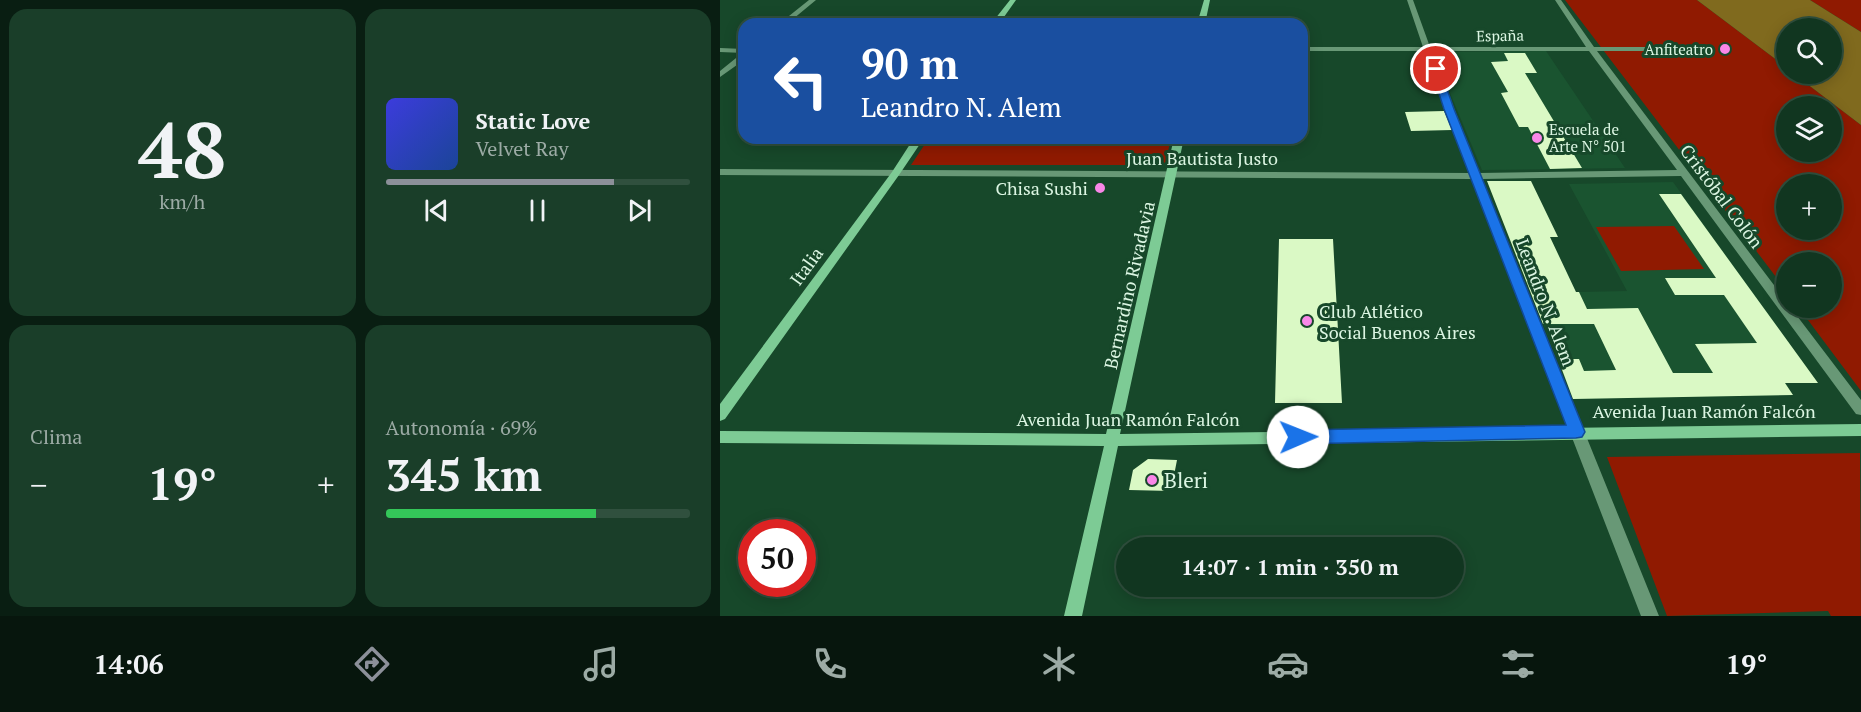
<!DOCTYPE html>
<html lang="es">
<meta charset="utf-8">
<style>
:root{--surface:#113620;--page:#1a3e29;--text:#f1f3f6;--muted:#9caba5;--line:#30503e;--accent:#8c9099}
body{margin:0;font-family:"PT Serif",serif;background:var(--page);color:var(--text);height:100vh;display:flex;flex-direction:column;font-size:22px;white-space:nowrap}
*{box-sizing:border-box;margin:0}
p{font-size:20px;color:var(--muted)}
.icon{flex:none;width:33px;height:33px;fill:none;stroke:currentColor;stroke-width:2;stroke-linecap:round;stroke-linejoin:round}
.map{position:relative;flex:1;overflow:hidden}
.sheet{display:flex;flex-direction:column;gap:9px;padding:9px;background:#091e12;width:720px}
.sheet>*{flex:none}
.top-card{position:absolute;left:18px;top:18px;width:570px;height:126px;border-radius:18px;box-shadow:0 3px 15px #0003,0 0 0 2px var(--line);background:#1a4fa0;color:#fff;overflow:hidden}
.buttons{position:absolute;left:1056px;top:18px;display:grid;gap:12px}
.buttons a{display:grid;place-items:center;width:66px;height:66px;border-radius:50%;background:var(--surface);box-shadow:0 3px 15px #0003,0 0 0 2px var(--line);font-size:30px}
.speed{position:absolute;left:18px;top:519px;display:flex;gap:12px;font-size:30px;font-weight:700;text-align:center}
.speed>*{display:grid;place-content:center;width:78px;height:78px;border-radius:50%;background:var(--surface);box-shadow:0 3px 15px #0003,0 0 0 2px var(--line);line-height:1}
.speed .limit{border:9px solid #d22;background:#fff;color:#111}
.pin{position:absolute;display:grid;place-items:center;width:51px;height:51px;color:#fff;margin:-26px;border:3px solid #fff;border-radius:50%;box-shadow:0 2px 6px #0007}
.me{position:absolute;width:66px;margin:-33px;rotate:89deg;stroke-linejoin:round;filter:drop-shadow(0 0 4px #0008)}
.turn{display:flex;align-items:center;gap:21px;height:126px;padding:0 24px;font-size:27px}
.turn .icon{width:78px;height:78px;stroke-width:2.5}
.turn b{display:block;font-size:42px;line-height:51px}
.big{font-size:45px;font-weight:700;line-height:1.1}
.sheet .card{flex:1;display:flex;flex-direction:column;justify-content:center;gap:9px;min-width:0;padding:0 21px;border-radius:18px;background:var(--page)}
.sheet .dial{align-items:center;gap:0}
.dial b{font-size:78px;line-height:1}
.song{display:flex;align-items:center;gap:18px}
.cover{width:72px;height:72px;border-radius:9px;background:linear-gradient(135deg,hsl(240 70% 55%),hsl(220 70% 35%))}
.played{height:6px;border-radius:3px;background:linear-gradient(90deg,var(--accent) 75%,var(--line) 75%)}
.keys{display:flex;justify-content:space-around;direction:ltr}
.heat{display:flex;justify-content:space-between;align-items:center;font-size:33px;direction:ltr}
.charge{height:9px;border-radius:4px;background:linear-gradient(90deg,#34c759 69%,var(--line) 0)}
.sheet .tiles{flex:1;display:grid;gap:9px;grid-template-columns:repeat(2,1fr)}
.trip{position:absolute;left:396px;top:537px;width:348px;height:60px;border-radius:30px;background:var(--surface);box-shadow:0 3px 15px #0003,0 0 0 2px var(--line);font-weight:700;line-height:60px;text-align:center}
.dock{display:flex;height:96px;justify-content:space-around;align-items:center;background:#07160d;color:var(--muted)}
.dock .icon{width:42px;height:42px}
.dock .on{color:var(--accent)}
.dock b{font-size:27px;color:var(--text)}
main{display:flex;flex:1;min-height:0}
.map>svg:first-child{display:block}
</style>
<main>
<section class="sheet">
<div class="tiles">
<div class="card dial"><b>48</b><p>km/h</p></div>
<div class="card">
<div class="song"><i class="cover"></i><div><b>Static Love</b><p>Velvet Ray</p></div></div>
<div class="played"></div>
<div class="keys"><svg class="icon" aria-label="previous" viewBox="0 0 24 24"><path d="M18 5L8 12l10 7zM5 5v14"/></svg><svg class="icon" aria-label="pause" viewBox="0 0 24 24"><path d="M8 5v14M16 5v14"/></svg><svg class="icon" aria-label="next" viewBox="0 0 24 24"><path d="M6 5l10 7-10 7zM19 5v14"/></svg></div>
</div>
<div class="card"><p>Clima</p>
<div class="heat"><a>−</a><b class="big">19°</b><a>+</a></div>
</div>
<div class="card"><p>Autonomía · 69%</p><b class="big">345 km</b><div class="charge"></div></div>
</div>
</section>
<div class="map">
<svg width="1141" height="616" viewBox="0 0 1141 616">
<rect width="100%" height="100%" fill="#17482a"/>
<!-- built -->
<path fill="#1a5430" d="M826 51 905 168 762 170 713 52Z
M953 182 1098 383H1066L1073 395 853 399 811 293 907 291 849 184Z"/>
<!-- green -->
<path fill="#901a01" fill-rule="evenodd" d="M845 0H977L1066 67V74H1074L1141 125V391L1079 308H1112V262H1066V290ZM1066 106H1112V152H1066ZM1066 184H1112V230H1066Z
M1090 0H1141V32Z
M209 138H451L445 165H191Z
M954 226 984 269 901 271 876 227Z
M1140 453 1141 616H1111L1108 611 947 616 887 457Z"/>
<!-- water -->
<path fill="#806a1e" d="M977 0H1090L1141 32V125L1074 74H1112V28H1066V67Z"/>
<!-- building -->
<path fill="#daf9c5" d="M784 53H805L817 73H805L862 168 830 169 808 127H799L781 93 788 92 771 62 788 61Z
M724 111 732 130 691 131 685 112Z
M767 181H811L838 237H830L856 292H859L867 309 918 308 953 373H993L975 344 1037 343 1004 295H955L945 278H996L939 194H961L1098 383H1065L1073 395 853 399 838 359H859L864 371 896 370 874 324H823Z
M559 239H613L622 403H555Z
M428 459 457 460 451 491 409 490 413 470Z"/>
<g fill="none" stroke-linecap="round" stroke-linejoin="round">
<!-- street -->
<path fill="#689876" fill-rule="evenodd" d="M89 0H96L67 24H59Z
M687 0H693L710 47H866L835 0H841L874 47H953V51H877L1066 301V308H1071L1141 400V415L1136 414 961 176 762 179 939 616H921L752 179 0 175V169L750 173 705 51H582V47H703ZM712 51H869L957 170 759 173Z
M0 48 24 49V53L0 52Z
M21 54H24V60L0 77V71Z"/>
<!-- secondary -->
<path fill="#7dcb95" fill-rule="evenodd" d="M290 0H296L279 24H271Z
M484 0H490L485 24H477Z
M194 138H204L179 175 5 419 0 421V404L172 172Z
M454 138H464L400 434 1141 424V436L398 446 362 616H344L384 446 0 443V431L386 434Z"/>
</g>
<!-- route -->
<path fill="#1a73e8" stroke="#114b97" stroke-width="1.5" d="M716 66 720 69 734 109 865 432 862 437 856 438 578 444 572 442 570 437 572 432 578 430 846 425 724 109 711 69Z"/>
<!-- markers -->
<g fill="#f987e8" stroke="#17482a" stroke-width="2">
<circle cx="1005" cy="49" r="6"/>
<circle cx="817" cy="138" r="6"/>
<circle cx="380" cy="188" r="6"/>
<circle cx="587" cy="321" r="6"/>
<circle cx="432" cy="480" r="6"/>
</g>
<g text-anchor="middle" dominant-baseline="central" stroke-width="6" stroke-linejoin="round" paint-order="stroke">
<!-- far-street labels -->
<g font-size="15" fill="#dcf6e3" stroke="#17482a">
<text transform="translate(780 35) rotate(-1)">España</text>
</g>
<!-- far-poi labels -->
<g font-size="15" fill="#dcf6e3" stroke="#17482a" text-anchor="end">
<text x="993" y="49">Anfiteatro</text>
<text x="829" y="129" text-anchor="start">Escuela de<tspan x="829" dy="17">Arte N° 501</tspan></text>
</g>
<!-- street labels -->
<g font-size="18" fill="#dcf6e3" stroke="#17482a">
<text x="482" y="158">Juan Bautista Justo</text>
<text transform="translate(1002 196) rotate(53)">Cristóbal Colón</text>
<text transform="translate(86 266) rotate(-54)">Italia</text>
<text transform="translate(409 285) rotate(-77)">Bernardino Rivadavia</text>
<text transform="translate(826 302) rotate(69)">Leandro N. Alem</text>
<text x="984" y="411">Avenida Juan Ramón Falcón</text>
<text x="408" y="419">Avenida Juan Ramón Falcón</text>
</g>
<!-- poi labels -->
<g font-size="18" fill="#dcf6e3" stroke="#17482a" text-anchor="end">
<text x="368" y="188">Chisa Sushi</text>
<text x="599" y="311" text-anchor="start">Club Atlético<tspan x="599" dy="21">Social Buenos Aires</tspan></text>
</g>
<!-- near-poi labels -->
<g font-size="21" fill="#dcf6e3" stroke="#17482a" text-anchor="start">
<text x="444" y="480">Bleri</text>
</g>
</g>
</svg>
<div class="buttons">
<a><svg class="icon" aria-label="search" viewBox="0 0 24 24"><circle cx="10" cy="10" r="6"/><path d="M15 15l6 6"/></svg></a>
<a><svg class="icon" aria-label="layers" viewBox="0 0 24 24"><path d="M12 4l9 5-9 5-9-5zM3 14l9 5 9-5"/></svg></a>
<a>+</a>
<a>−</a>
</div>
<div class="speed"><div class="limit">50</div></div>
<div class="pin" style="left:716px;top:69px;background:#d93025"><svg class="icon" aria-label="arrive" viewBox="0 0 24 24"><path d="M6 21V4h12l-3 4 3 4H6"/></svg></div>
<svg class="me" style="left:578px;top:437px" viewBox="-20 -20 40 40"><circle r="19" fill="#fff"/><path d="M0-13L10 11 0 6-10 11z" fill="#1a73e8"/></svg>
<div class="trip">14:07 · 1 min · 350 m</div>
<div class="top-card">
<div class="turn"><svg class="icon" aria-label="left" viewBox="0 0 24 24"><path d="M17 20v-9H6M10 6l-5 5 5 5"/></svg><div><b>90 m</b>Leandro N. Alem</div></div>
</div>
</div>
</main>
<nav class="dock">
<b>14:06</b>
<svg class="icon on" aria-label="directions" viewBox="0 0 24 24"><path d="M12 3l9 9-9 9-9-9zM9 14v-3h6M13 9l2 2-2 2"/></svg>
<svg class="icon" aria-label="music" viewBox="0 0 24 24"><path d="M9 18V5l10-2v13"/><circle cx="6" cy="18" r="3"/><circle cx="16" cy="16" r="3"/></svg>
<svg class="icon" aria-label="phone" viewBox="0 0 24 24"><path d="M5 4h4l2 5-3 2q2 4 5 5l2-3 5 2v4C11 20 4 13 5 4z"/></svg>
<svg class="icon" aria-label="climate" viewBox="0 0 24 24"><path d="M12 3v18M4 7l16 10M4 17L20 7"/></svg>
<svg class="icon" aria-label="car" viewBox="0 0 24 24"><path d="M5 17H2v-5l4-1 3-4h7l3 4 3 1v5h-3M9 17h6M6 11h13"/><circle cx="7" cy="17" r="2"/><circle cx="17" cy="17" r="2"/></svg>
<svg class="icon" aria-label="filters" viewBox="0 0 24 24"><path d="M4 7h16M4 17h16"/><circle cx="9" cy="7" r="2"/><circle cx="15" cy="17" r="2"/></svg>
<b>19°</b>
</nav>
